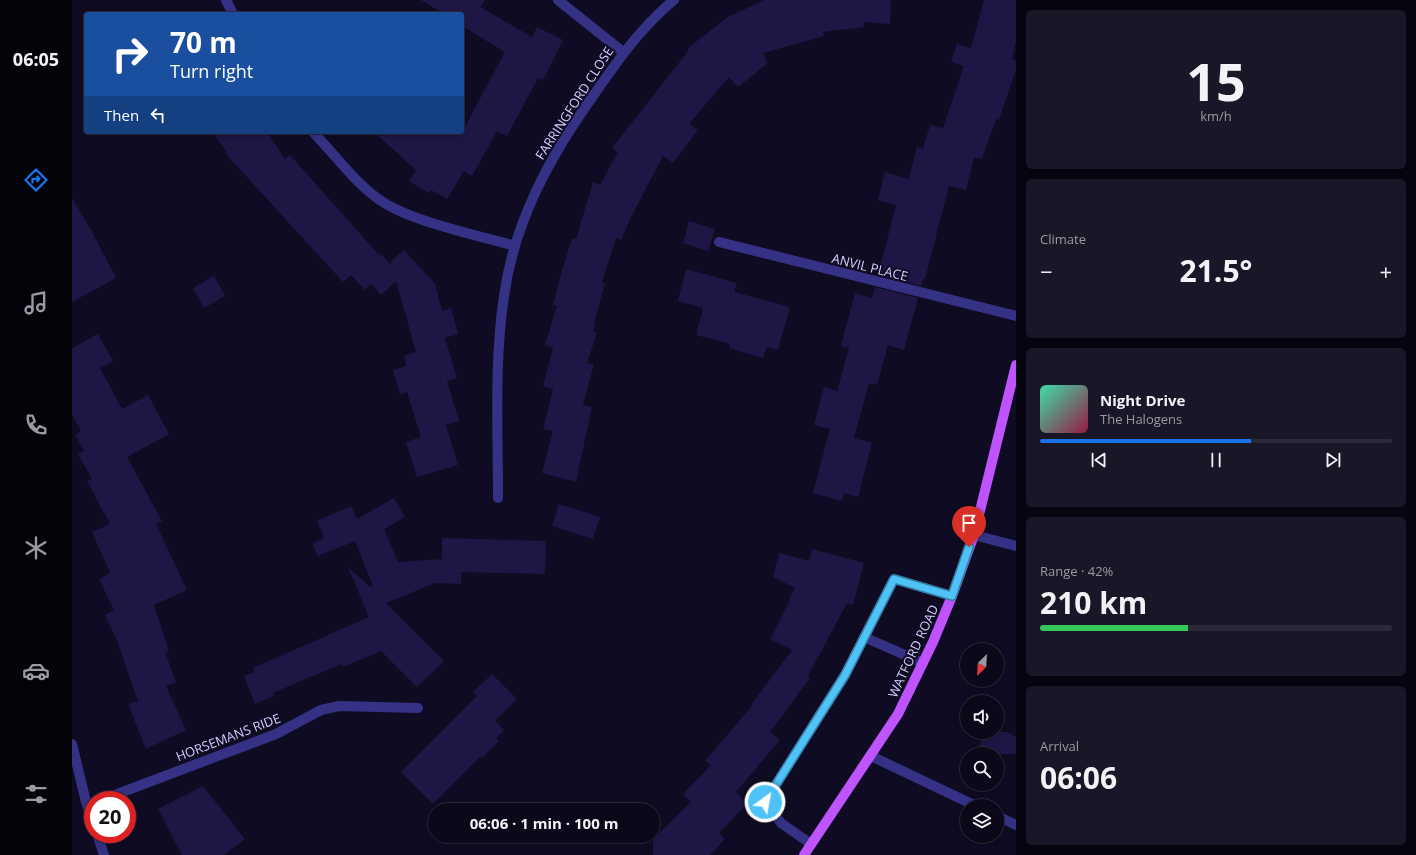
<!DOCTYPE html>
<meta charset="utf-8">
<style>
:root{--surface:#0b081a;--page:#191627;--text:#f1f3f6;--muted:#9a9aa2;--line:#2b2939;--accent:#1a73e8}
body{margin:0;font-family:"Open Sans",sans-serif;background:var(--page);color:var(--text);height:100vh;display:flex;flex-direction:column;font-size:15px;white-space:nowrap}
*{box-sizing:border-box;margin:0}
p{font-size:13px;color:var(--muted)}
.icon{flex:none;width:22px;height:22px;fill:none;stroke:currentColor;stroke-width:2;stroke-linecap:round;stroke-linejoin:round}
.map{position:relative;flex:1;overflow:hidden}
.sheet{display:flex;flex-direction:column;gap:10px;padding:10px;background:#06040e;width:400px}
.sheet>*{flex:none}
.guide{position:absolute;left:12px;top:12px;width:380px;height:122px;border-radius:4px;box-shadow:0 2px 6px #0003,0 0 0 1px var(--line);background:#1a4fa0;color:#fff;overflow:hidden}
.needle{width:26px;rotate:204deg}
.tools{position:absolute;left:888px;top:643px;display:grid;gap:8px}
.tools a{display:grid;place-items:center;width:44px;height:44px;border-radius:50%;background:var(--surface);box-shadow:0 2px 6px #0003,0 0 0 1px var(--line);font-size:20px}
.speed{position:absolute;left:12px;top:791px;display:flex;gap:8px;font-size:20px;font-weight:700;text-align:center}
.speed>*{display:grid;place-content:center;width:52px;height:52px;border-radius:50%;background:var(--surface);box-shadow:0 2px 6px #0003,0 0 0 1px var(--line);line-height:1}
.speed .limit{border:6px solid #d22;background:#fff;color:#111}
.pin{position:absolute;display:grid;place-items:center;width:34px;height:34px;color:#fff;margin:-41px -17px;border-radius:50% 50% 50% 0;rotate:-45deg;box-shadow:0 0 4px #0007}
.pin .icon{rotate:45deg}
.me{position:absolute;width:44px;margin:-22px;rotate:32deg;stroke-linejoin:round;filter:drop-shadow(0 0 3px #0008)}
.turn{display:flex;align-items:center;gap:14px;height:84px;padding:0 20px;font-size:18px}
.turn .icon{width:52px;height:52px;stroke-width:2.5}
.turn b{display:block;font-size:28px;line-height:34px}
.then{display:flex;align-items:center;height:38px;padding:0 20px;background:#0003;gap:8px;font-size:15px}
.big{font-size:30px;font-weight:700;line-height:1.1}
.sheet .tile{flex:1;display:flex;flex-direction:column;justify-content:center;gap:6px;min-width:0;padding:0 14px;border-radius:6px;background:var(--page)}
.sheet .dial{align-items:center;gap:0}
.dial b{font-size:52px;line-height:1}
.song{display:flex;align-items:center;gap:12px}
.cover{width:48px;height:48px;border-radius:6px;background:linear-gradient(135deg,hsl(160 70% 55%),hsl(340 70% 35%))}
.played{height:4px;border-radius:2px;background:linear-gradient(90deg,var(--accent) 60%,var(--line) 60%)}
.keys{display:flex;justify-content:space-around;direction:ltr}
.heat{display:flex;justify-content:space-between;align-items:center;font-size:22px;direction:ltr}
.charge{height:6px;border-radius:3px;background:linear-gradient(90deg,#34c759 42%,var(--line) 0)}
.trip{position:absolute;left:356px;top:803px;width:232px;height:40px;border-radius:20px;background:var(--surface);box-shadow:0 2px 6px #0003,0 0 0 1px var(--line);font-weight:700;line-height:40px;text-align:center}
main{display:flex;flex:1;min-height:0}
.menu{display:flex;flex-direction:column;width:72px;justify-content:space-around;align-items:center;background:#04030a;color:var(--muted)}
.menu .icon{width:28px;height:28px}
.menu .active{color:var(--accent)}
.menu b{font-size:18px;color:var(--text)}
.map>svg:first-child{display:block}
</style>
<main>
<nav class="menu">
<b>06:05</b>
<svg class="icon active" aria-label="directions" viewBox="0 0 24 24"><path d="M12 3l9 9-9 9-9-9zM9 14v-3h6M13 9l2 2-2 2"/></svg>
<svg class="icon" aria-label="music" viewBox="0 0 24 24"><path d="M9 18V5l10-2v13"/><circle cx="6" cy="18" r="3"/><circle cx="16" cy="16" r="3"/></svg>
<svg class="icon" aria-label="phone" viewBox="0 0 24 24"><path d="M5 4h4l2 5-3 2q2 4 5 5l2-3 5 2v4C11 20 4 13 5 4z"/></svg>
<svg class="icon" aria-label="climate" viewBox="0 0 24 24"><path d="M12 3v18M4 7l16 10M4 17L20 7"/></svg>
<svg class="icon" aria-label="car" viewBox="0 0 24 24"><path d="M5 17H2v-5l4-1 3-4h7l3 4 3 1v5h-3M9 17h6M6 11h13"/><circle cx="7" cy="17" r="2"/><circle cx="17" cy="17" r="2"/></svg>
<svg class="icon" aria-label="filters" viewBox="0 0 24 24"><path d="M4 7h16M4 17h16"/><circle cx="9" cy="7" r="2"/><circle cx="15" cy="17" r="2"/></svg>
</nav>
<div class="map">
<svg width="944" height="855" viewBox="0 0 944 855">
<rect width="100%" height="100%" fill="#0f0b23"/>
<!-- building -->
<path fill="#1f1645" d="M349 0H413L408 7 460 37 465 27 491 40 471 80 466 78 435 136 425 131 400 176 392 171 375 199 359 190 357 193 337 181 344 170 302 132H390L433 52 390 26V14H372Z
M692 0H819L818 24 791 22 792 27 751 32 752 36 691 53 696 63 666 87 657 77 617 124 626 130 601 163 591 156 559 217 549 240 544 238 530 282 533 283 522 323H524L521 332 525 333 515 363 522 364 511 405 520 407 504 482 470 473 481 431 471 429 481 389 471 386 481 348 473 345 485 306 481 305 489 274 500 238 504 239 521 182 528 185 546 152 540 148 617 50 616 48 656 17Z
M912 0H944V41L940 59 944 61V70L927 120 924 119 910 159 902 157 894 190 877 186 853 279H851L849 286 806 275 824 205 806 200 813 172 837 179 845 147 851 149 858 125 871 128 892 66 879 62 885 44 899 48Z
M140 132H195L213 159 218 155 307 255 308 253 320 266 319 261 332 250 363 284 370 311 379 308 386 334 373 338 385 378 375 381 387 421 374 425 386 465 345 477 334 442 349 437 335 392 328 394 321 370 334 366 332 356 344 352 324 281 309 295 299 284 293 290 279 275 271 282 153 153 155 152Z
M0 198 20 232 44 278 0 302Z
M617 221 643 229 636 251 611 243Z
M614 269 665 283 662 292 718 307 706 350 695 347 691 358 657 348 658 344 624 335 631 308 606 301Z
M142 276 153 296 132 308 121 288Z
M803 287 846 298 832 350 816 345 805 385 797 383 782 438 800 443 786 497 772 493 770 501 741 493 758 429 742 425 752 387 765 391 777 348 769 346 783 293 800 298Z
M26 334 41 361 28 368 50 409 76 395 97 434 55 457 90 521 84 524 115 590 82 605 97 651 93 652 104 682 94 686 114 730 74 749 56 704 66 701 45 641 33 615 42 610 27 579 38 573 20 532 38 524 15 481 20 479 6 454 12 451 3 435 9 431 0 414V348Z
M322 498 333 517 312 529 326 562 370 559V538L474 541 473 574 389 572V584L363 583 314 603 372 661 345 687 309 651 271 667 270 664 231 680 201 693 202 696 183 704 172 676 182 672 181 668 297 617 276 567 298 587 301 586 283 541 246 556 240 544 252 538 245 521 279 506 285 519Z
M487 504 528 517 521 539 480 526Z
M740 549 792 563 781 605 775 603 736 676 738 678 698 732 708 740 664 792 675 804 647 833 653 839 638 855H581V839L619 802 611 794 639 765 633 761 680 706 679 705 720 650 698 639 718 600 717 599 723 588 701 577 707 553 737 561Z
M420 674 445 699 423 721 432 730 424 738 427 741 410 758 409 756 361 804 329 772 405 696 401 692Z
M914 732H935L944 737V754H903Z
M131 786 173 839 152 855H110L86 809Z"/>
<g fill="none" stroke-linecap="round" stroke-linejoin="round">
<!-- minor -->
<path stroke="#353286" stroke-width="10" d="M154 0 161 14
M486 0 551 52
M241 132C262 154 281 180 305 198 335 221 405 235 443 246
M647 242 944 316
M426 498C426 431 422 362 432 296 442 223 477 158 519 99 544 63 568 28 602 0
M902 535 944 546
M792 637 851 663
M0 744 14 802 21 823
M799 756 904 806
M24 800 40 796 204 734 249 710 267 706 346 708
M925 816 944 825
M25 834 32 855
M739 844 709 823 693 802 773 675 822 579 880 596"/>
<!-- major -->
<path stroke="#bf54ff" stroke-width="10" d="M732 855 826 714 861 642 880 596 902 535 944 365"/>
</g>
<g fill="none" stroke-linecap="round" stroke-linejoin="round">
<defs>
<path id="route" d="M693 802 773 675 822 579 880 596 897 547"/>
</defs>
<!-- route casing -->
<use href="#route" stroke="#337fa1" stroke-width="10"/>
<!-- route -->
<use href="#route" stroke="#4fc3f7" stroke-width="7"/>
</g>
<g text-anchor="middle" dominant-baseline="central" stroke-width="4" stroke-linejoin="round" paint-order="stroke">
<!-- street labels -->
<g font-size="13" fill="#d3cdff" stroke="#0f0b23">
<text transform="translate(502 103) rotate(-57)">FARRINGFORD CLOSE</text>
<text transform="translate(798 267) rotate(14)">ANVIL PLACE</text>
<text transform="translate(841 651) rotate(-65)">WATFORD ROAD</text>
<text transform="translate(156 737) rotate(-21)">HORSEMANS RIDE</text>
</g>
</g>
</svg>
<div class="tools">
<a><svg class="needle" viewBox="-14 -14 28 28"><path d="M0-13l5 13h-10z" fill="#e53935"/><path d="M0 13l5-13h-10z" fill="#9a9aa2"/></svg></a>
<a><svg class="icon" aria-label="sound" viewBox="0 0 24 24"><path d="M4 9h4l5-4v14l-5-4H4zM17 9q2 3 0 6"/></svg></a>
<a><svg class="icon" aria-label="search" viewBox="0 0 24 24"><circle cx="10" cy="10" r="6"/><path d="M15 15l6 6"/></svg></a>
<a><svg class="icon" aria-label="layers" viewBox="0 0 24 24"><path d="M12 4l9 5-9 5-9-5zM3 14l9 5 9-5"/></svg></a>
</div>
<div class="speed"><div class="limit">20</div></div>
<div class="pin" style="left:897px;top:547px;background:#d93025"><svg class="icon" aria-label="arrive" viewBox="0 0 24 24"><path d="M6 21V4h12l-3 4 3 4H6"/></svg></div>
<svg class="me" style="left:693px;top:802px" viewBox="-20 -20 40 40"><circle r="17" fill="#4fc3f7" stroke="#fff" stroke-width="3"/><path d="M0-11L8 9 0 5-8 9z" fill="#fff"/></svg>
<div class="trip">06:06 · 1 min · 100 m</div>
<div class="guide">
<div class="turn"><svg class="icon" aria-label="right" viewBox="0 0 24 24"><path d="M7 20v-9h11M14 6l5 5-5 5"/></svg><div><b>70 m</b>Turn right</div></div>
<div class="then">Then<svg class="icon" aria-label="left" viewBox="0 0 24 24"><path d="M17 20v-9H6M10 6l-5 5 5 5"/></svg></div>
</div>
</div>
<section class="sheet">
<div class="tile dial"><b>15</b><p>km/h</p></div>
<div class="tile"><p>Climate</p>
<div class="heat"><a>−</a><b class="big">21.5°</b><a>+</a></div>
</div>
<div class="tile">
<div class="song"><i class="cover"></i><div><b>Night Drive</b><p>The Halogens</p></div></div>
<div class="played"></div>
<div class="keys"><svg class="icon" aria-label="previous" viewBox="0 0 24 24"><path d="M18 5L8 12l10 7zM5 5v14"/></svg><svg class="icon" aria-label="pause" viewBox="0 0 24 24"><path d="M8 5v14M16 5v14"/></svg><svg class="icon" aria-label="next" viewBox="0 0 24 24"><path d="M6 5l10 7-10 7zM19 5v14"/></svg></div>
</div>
<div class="tile"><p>Range · 42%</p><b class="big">210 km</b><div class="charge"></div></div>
<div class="tile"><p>Arrival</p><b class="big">06:06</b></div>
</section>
</main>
